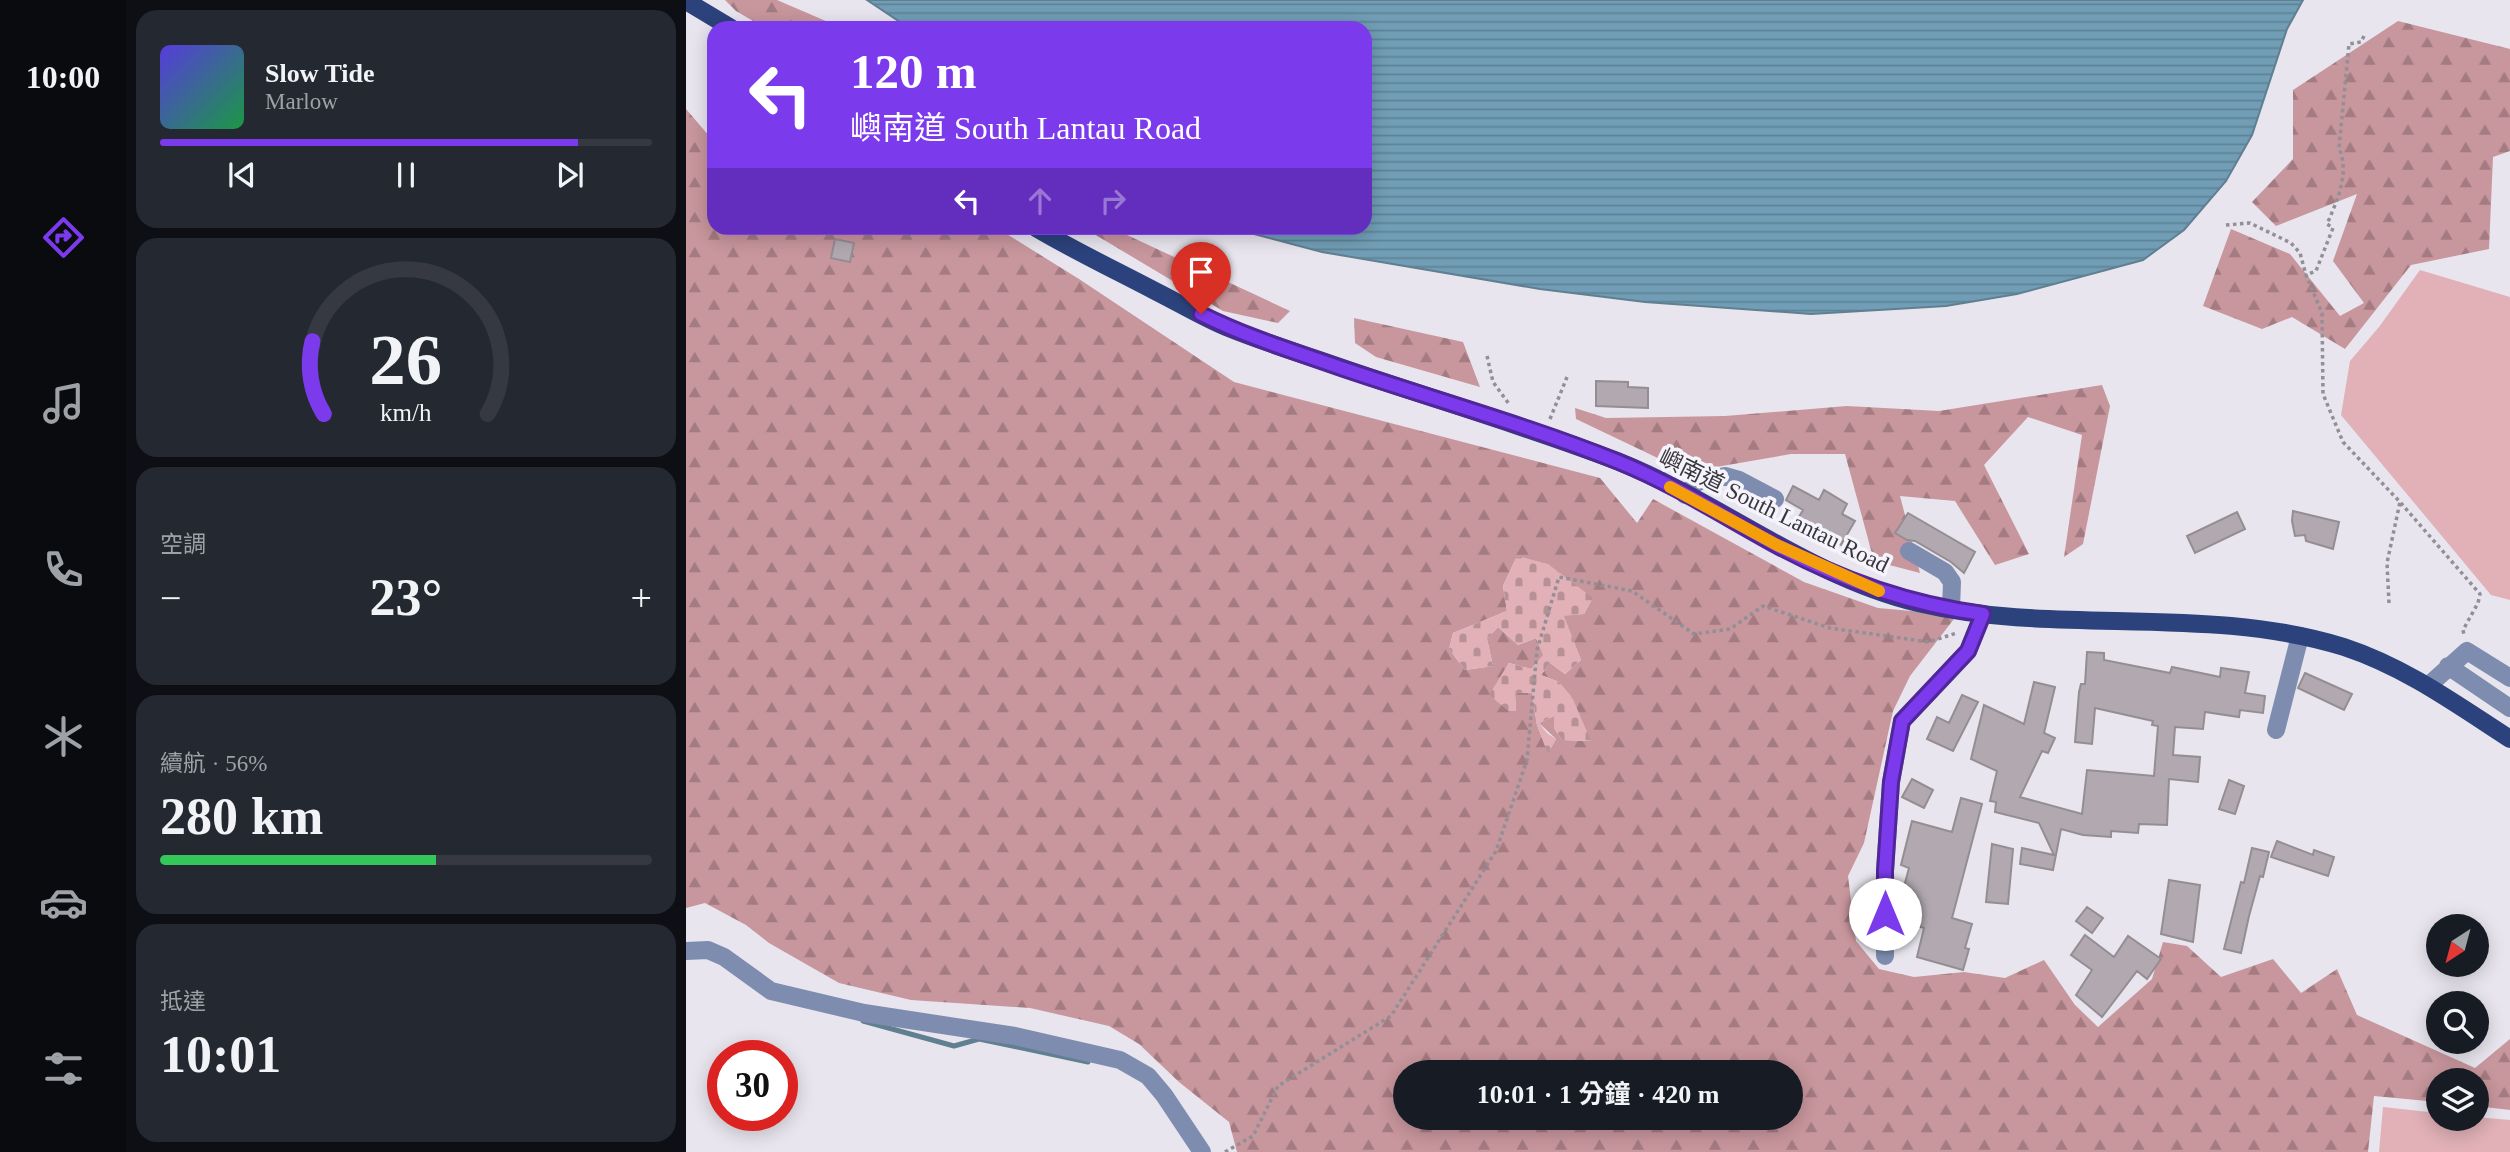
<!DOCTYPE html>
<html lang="zh-TW">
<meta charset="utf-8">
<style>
:root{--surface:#171b24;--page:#242831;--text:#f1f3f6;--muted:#9ea1a6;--line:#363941;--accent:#7c3aed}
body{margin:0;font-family:"Times New Roman","Noto Sans TC",serif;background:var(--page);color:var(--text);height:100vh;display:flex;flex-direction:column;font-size:26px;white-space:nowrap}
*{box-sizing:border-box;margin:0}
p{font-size:23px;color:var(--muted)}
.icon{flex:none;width:38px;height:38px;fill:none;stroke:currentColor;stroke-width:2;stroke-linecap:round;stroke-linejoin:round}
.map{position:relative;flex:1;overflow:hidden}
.side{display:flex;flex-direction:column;gap:10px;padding:10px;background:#0d0f14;width:560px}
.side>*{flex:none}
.hud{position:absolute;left:21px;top:21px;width:665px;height:214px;border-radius:21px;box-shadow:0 4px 18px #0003;background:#7c3aed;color:#fff;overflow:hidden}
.needle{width:46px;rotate:216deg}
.fabs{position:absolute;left:1740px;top:914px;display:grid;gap:14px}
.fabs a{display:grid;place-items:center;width:63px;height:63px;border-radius:50%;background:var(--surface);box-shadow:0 4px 18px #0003;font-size:35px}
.speed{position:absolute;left:21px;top:1040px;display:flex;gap:14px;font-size:35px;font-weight:700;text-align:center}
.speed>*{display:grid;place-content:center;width:91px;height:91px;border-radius:50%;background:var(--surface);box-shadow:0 4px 18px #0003;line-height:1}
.speed .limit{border:10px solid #d22;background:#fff;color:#111}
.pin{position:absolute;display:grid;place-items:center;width:60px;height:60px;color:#fff;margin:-72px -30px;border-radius:50% 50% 50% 0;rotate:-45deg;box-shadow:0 0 7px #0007}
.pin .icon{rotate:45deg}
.me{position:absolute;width:77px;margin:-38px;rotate:0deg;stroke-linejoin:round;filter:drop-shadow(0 0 5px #0008)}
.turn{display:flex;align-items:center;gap:24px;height:147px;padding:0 28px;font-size:32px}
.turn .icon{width:91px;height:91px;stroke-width:2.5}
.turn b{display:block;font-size:49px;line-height:60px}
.lanes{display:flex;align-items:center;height:66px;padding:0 28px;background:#0003;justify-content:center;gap:35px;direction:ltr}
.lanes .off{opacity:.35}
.big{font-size:52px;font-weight:700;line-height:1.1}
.side .card{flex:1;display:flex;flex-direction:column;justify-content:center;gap:10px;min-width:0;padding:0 24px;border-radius:21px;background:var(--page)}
.side .dial{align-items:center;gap:0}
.dial svg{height:182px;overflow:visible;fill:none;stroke:var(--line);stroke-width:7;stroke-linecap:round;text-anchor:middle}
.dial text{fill:var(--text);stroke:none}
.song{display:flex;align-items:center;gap:21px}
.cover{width:84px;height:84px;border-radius:10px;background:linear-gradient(135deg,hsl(250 70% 55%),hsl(140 70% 35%))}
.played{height:7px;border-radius:4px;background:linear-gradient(90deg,var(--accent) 85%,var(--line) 85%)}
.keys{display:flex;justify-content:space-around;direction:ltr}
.heat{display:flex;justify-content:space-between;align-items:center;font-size:38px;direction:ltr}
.charge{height:10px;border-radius:5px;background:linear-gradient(90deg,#34c759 56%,var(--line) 0)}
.trip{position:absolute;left:707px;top:1060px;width:410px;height:70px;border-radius:35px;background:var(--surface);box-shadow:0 4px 18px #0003;font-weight:700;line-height:70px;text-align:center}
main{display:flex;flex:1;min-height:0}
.tab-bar{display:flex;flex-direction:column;width:126px;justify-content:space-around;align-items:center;background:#090b0e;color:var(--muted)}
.tab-bar .icon{width:49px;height:49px}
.tab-bar .active{color:var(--accent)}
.tab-bar b{font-size:32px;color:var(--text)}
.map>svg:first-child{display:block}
</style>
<main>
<nav class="tab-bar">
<b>10:00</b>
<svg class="icon active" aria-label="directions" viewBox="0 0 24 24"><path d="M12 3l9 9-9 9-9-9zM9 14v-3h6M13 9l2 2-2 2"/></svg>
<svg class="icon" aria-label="music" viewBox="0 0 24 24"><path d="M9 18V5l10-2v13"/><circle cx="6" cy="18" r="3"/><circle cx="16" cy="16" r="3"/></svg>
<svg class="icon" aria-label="phone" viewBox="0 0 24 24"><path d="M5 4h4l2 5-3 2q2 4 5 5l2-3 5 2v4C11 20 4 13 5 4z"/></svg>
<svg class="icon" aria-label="climate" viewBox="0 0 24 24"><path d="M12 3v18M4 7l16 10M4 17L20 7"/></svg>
<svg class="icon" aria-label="car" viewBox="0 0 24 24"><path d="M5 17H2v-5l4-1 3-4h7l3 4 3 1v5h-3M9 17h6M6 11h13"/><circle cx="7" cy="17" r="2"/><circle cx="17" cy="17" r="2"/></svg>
<svg class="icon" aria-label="filters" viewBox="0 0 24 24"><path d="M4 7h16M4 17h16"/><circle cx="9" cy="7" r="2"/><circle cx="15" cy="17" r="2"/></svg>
</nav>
<section class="side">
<div class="card">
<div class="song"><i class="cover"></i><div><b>Slow Tide</b><p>Marlow</p></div></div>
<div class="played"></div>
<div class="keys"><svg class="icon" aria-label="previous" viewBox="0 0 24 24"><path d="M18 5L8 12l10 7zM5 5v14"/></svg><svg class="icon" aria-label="pause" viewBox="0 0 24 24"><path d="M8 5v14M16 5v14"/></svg><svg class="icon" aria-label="next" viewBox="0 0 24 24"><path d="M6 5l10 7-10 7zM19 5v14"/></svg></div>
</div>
<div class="card dial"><svg viewBox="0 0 100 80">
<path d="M14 69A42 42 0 1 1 86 69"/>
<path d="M14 69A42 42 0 0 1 9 37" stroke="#7c3aed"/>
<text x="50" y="56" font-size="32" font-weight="700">26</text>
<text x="50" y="72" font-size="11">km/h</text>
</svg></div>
<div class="card"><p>空調</p>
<div class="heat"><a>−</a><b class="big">23°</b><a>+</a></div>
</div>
<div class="card"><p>續航 · 56%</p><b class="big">280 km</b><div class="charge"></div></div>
<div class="card"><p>抵達</p><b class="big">10:01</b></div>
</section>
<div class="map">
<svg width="1824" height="1152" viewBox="0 0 1824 1152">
<defs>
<pattern id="forest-firs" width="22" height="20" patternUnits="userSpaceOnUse" patternTransform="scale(1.75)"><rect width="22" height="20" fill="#c8969d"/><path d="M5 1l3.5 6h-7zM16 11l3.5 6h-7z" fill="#a37b81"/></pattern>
<pattern id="cemetery-stones" width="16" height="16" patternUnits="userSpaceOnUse" patternTransform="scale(1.75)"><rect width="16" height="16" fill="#e1b1b7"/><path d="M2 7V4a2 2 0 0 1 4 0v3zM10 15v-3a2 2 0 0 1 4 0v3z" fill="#b79196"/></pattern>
<pattern id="water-rules" width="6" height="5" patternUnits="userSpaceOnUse" patternTransform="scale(1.75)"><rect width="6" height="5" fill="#719eb6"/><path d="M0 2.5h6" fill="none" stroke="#5e8295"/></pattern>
</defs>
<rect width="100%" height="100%" fill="#e8e5ee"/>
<!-- green -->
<path fill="#e1b1b7" d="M1734 270 1824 297V600L1805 595 1655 415 1664 361 1693 327Z
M1697 1107 1752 1113V1118L1790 1117 1824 1120V1152H1693Z"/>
<!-- forest -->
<path fill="url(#forest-firs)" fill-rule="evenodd" d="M39 0H91L156 28H79L50 11Z
M1712 21 1824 49V151L1807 157 1803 249 1725 265 1659 349 1606 317 1576 329 1517 306 1545 229 1604 254 1654 316 1678 303 1647 261 1671 194 1590 226 1566 202 1607 159V90Z
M0 109 24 137 28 138V228H311L393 279 548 382 914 478 951 523 967 499 1118 582 1192 608 1271 615 1224 676 1207 711 1178 843 1162 876 1170 941 1193 969 1228 977 1278 972 1319 978 1358 960 1389 1005 1412 1027 1466 979 1477 942 1501 946 1535 977 1587 959 1615 993 1651 969 1671 1015 1789 1068 1824 1039V1110L1790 1106V1080H1752V1102L1688 1096 1682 1152H551L543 1122 493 1082 453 1044 423 1026 344 1008 225 1000 153 983 83 943 60 925 19 903 0 908ZM831 556 862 565 906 599 898 614 877 615 895 660 879 674 864 663 855 675 873 682 885 697 904 741 876 740 868 728V716L853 723 870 739 862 753 851 725 846 693 829 692 830 711H823L804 695 823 663 845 669 858 655 850 638 832 645 812 627 801 639 807 666 779 670 763 649 767 633 821 611 817 586ZM719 1073H1104V1118H719Z
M398 228H426L604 311 592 323 537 311Z
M668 318 777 342 794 387 690 357 669 343Z
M1416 385 1424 406 1397 544 1378 557 1396 435 1342 417 1298 465 1343 554 1309 565 1269 501 1214 496 1234 573 1188 561 1159 454H1105L1001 472 890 419 889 408 920 418 1039 416 1161 406 1253 411Z"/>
<!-- cemetery -->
<path fill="url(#cemetery-stones)" d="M831 556 862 564 907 598 898 614 878 616 895 660 879 674 864 663 855 675 873 682 886 697 905 741 876 740 868 728V716L853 723 861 733 870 739 862 754 851 725 846 693 829 692 830 711H823L803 695 823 663 845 669 857 655 850 638 832 645 812 627 801 639 807 666 779 670 763 649 767 633 821 611 817 586Z"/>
<!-- water -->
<path fill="url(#water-rules)" stroke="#607f91" stroke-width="2" d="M181 0H1617L1601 29 1566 135 1540 181 1498 230 1457 260 1331 294 1260 306 1125 314 959 302 854 289 636 252 545 228H679V28H223Z"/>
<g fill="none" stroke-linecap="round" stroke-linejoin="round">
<!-- stream -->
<path stroke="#607f91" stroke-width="5" d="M177 1021 268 1046 293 1039 402 1062"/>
</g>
<!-- building -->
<path fill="#b1a9af" stroke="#948d92" stroke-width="2" d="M149 239 168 243 164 262 145 258Z
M910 381 942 382V387L962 388V408L910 406Z
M1107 486 1133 500 1138 490 1161 504 1156 514 1169 521 1155 545 1111 520 1117 510 1100 500Z
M1607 511 1653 522 1647 549 1620 541 1619 535 1609 536 1606 521Z
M1551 512 1559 529 1509 553 1501 536Z
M1222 513 1289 552 1278 573 1265 562 1229 541 1221 540 1209 533Z
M1401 652 1418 653V660L1484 673 1486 667 1534 677 1535 668 1563 672 1559 693 1579 696 1577 713 1554 710 1553 717 1519 712 1517 729 1489 727 1487 755 1514 757 1512 782 1483 779 1481 825 1453 824 1452 833 1425 831V837L1397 835 1375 829 1367 870 1334 864 1336 848 1368 855 1353 823 1309 812 1310 802 1304 801 1311 771 1285 759 1298 705 1338 724 1348 682 1369 687 1358 733 1369 738 1362 753 1356 751 1334 797 1396 814 1401 770 1468 776 1472 726 1466 725 1467 721 1409 708 1406 744 1389 742 1393 692 1395 684H1399Z
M1619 673 1666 694 1658 710 1612 688Z
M1276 695 1292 702 1267 751 1241 739 1251 717 1263 723Z
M1226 779 1247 790 1238 808 1216 797Z
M1543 780 1558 786 1549 814 1533 809Z
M1275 798 1296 804 1266 918 1286 924 1279 948 1283 949 1277 970 1231 957 1238 928 1224 924 1231 898 1216 894 1223 868 1215 865 1226 821 1266 832Z
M1591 841 1627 855 1628 850 1648 857 1642 876 1585 857Z
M1306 844 1327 849 1322 904 1300 902Z
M1566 848 1583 852 1577 877 1574 876 1563 916 1555 953 1538 949 1555 882 1558 883Z
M1483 880 1514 885 1507 942 1475 934Z
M1401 907 1417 918 1406 933 1390 921Z
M1399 935 1428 957 1442 936 1475 959 1461 979 1451 971 1416 1017 1390 995 1406 970 1385 955Z"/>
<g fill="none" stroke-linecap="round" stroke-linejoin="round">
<!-- path -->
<path stroke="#928f96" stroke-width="3.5" stroke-dasharray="3.5 3.5" stroke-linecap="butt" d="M1678 36 1675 42 1663 44 1653 148C1664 173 1651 201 1641 224L1647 228 1630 271 1620 275 1636 313 1637 394 1657 442 1714 502 1794 594 1792 603 1777 630 1778 635
M1540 225 1564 223 1605 243 1614 253 1620 275
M801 356 807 382 823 404
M864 419 881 377
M1703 603 1701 563 1714 502
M539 1152 567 1136 592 1086 705 1016 810 851 841 760 851 650 873 577 946 591 1008 634 1044 629 1077 606 1144 628 1242 642 1271 633"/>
<!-- minor -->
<path stroke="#7e8daf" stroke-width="18" d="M999 495 1011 482 1039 476 1053 480 1089 499
M1223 551 1259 572 1266 582 1265 609
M1762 666 1824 708
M1743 685 1781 651 1824 678
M1590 730 1614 636
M0 951 22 950 38 957 85 991 178 1013 329 1036 434 1060 462 1076 478 1095 516 1152
M1199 956V871L1205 782 1216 721 1282 651 1297 614"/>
<!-- major -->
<path stroke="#2c427c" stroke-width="18" d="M0 1 45 28
M350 228C389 251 429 270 469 291 493 303 516 317 540 327 574 341 610 352 645 364 740 397 837 425 931 461 1034 502 1123 577 1232 603 1371 636 1520 604 1658 647 1719 667 1770 704 1824 739"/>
</g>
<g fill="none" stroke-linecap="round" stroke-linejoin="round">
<defs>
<path id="route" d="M515 314C561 337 610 352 658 369 750 400 844 426 933 462 987 484 1037 516 1088 544 1154 580 1222 604 1297 614L1282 651 1216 721 1205 782 1199 871V914"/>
</defs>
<!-- route casing -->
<use href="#route" stroke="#51269a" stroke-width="18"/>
<!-- route -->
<use href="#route" stroke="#7c3aed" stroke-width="12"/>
<!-- slow -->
<path stroke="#f59e0b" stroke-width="12" d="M984 487 1091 545 1193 591"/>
</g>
<g text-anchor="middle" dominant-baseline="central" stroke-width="7" stroke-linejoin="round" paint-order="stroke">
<!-- street labels -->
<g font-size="23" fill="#38363a" stroke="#f5f3fb">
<text transform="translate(1088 511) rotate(26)">嶼南道 South Lantau Road</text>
</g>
</g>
</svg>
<div class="fabs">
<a><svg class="needle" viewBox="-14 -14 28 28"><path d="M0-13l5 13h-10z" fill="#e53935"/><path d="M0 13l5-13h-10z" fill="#9ea1a6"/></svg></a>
<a><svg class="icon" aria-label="search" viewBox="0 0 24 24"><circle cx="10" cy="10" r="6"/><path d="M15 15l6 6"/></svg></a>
<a><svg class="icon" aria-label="layers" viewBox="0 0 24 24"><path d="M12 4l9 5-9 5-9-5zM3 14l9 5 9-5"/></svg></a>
</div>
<div class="speed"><div class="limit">30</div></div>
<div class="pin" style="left:515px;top:314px;background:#d93025"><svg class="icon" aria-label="arrive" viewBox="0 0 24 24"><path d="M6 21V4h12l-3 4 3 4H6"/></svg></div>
<svg class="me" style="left:1199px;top:914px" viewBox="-20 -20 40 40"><circle r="19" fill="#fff"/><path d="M0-13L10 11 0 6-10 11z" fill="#7c3aed"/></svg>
<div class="trip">10:01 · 1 分鐘 · 420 m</div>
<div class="hud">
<div class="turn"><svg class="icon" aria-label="left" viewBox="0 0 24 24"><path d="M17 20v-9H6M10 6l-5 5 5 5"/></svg><div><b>120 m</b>嶼南道 South Lantau Road</div></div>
<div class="lanes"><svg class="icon" aria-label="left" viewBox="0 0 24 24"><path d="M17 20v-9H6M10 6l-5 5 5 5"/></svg><svg class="icon off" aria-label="ahead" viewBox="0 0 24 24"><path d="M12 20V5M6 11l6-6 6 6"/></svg><svg class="icon off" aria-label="right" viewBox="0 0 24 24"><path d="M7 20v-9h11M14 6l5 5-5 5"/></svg></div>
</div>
</div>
</main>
